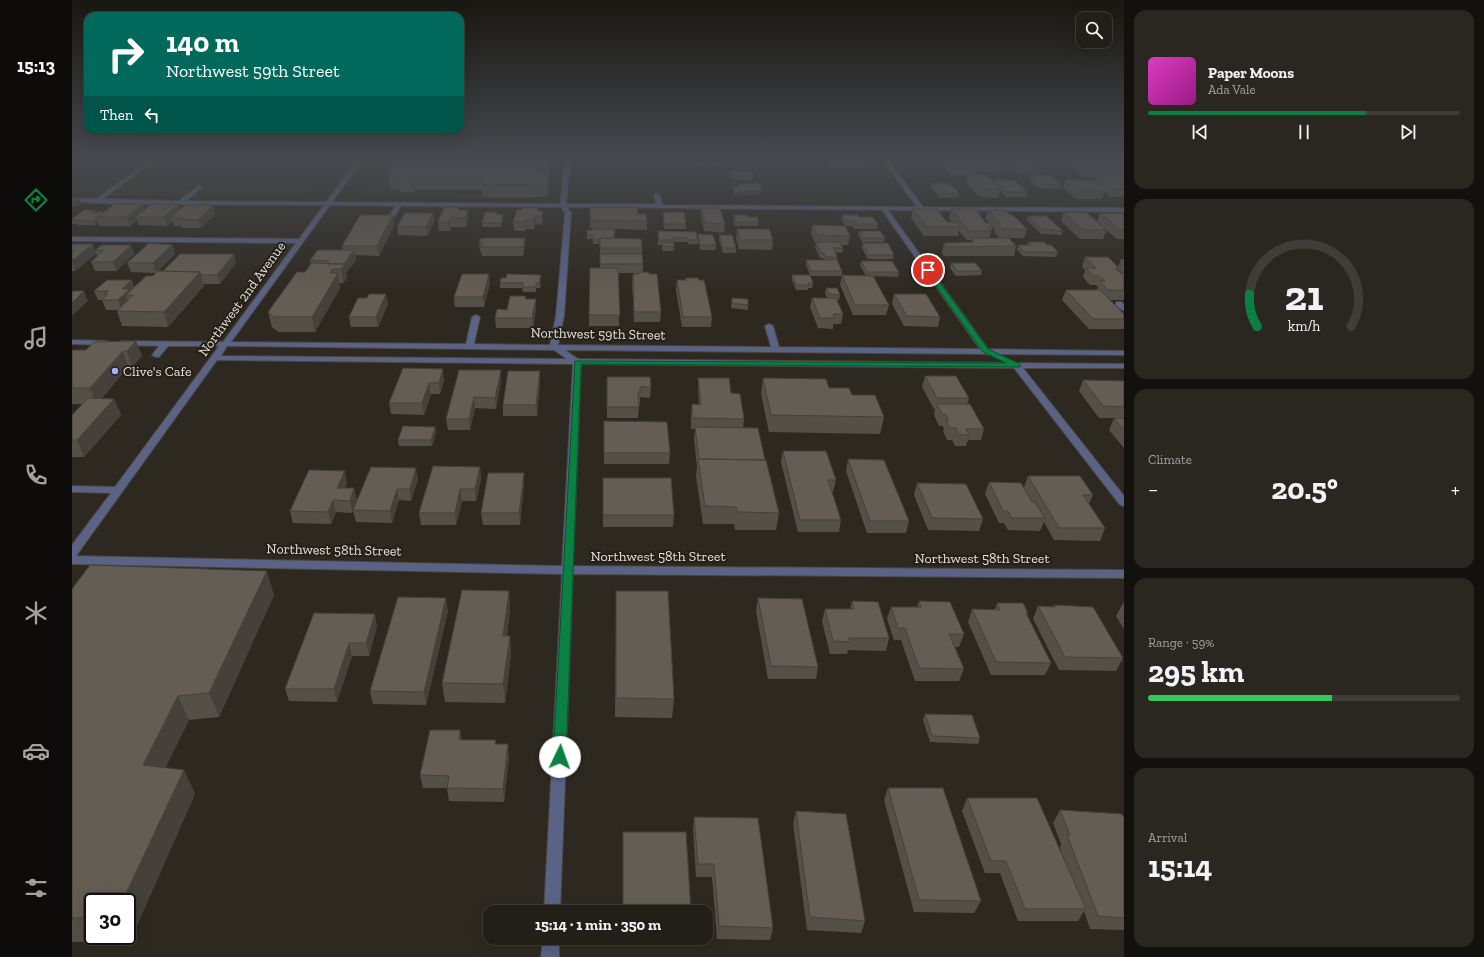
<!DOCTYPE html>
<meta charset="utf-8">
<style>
:root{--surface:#221f18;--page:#2a2721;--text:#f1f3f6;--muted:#a2a2a2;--line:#3f3d37;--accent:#0b8043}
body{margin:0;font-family:"Zilla Slab",serif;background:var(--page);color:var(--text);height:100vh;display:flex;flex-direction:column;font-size:15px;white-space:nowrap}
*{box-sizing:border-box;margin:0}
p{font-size:13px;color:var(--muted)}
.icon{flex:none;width:22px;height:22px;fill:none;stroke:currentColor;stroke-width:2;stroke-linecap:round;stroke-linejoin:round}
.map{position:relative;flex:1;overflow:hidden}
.sheet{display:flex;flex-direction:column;gap:10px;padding:10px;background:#13110d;width:360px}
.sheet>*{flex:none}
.guide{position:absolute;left:12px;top:12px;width:380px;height:122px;border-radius:12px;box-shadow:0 4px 16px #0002,0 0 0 1px var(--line);background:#00695c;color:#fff;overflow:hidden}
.buttons{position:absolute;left:1004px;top:12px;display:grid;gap:8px}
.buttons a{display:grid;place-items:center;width:36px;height:36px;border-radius:8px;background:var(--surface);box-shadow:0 4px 16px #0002,0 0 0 1px var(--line);font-size:20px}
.speed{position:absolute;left:12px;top:893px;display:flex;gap:8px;font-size:20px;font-weight:700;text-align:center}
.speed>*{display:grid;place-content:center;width:52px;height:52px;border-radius:50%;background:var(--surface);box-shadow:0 4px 16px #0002,0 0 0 1px var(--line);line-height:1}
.speed .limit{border:2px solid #111;border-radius:6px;background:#fff;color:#111}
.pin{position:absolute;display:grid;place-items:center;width:34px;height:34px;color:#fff;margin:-17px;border:2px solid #fff;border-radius:50%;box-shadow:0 1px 4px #0007}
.me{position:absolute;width:44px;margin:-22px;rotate:3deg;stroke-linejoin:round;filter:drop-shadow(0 0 3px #0008)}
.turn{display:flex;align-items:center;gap:14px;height:84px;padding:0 16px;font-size:18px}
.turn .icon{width:52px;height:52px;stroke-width:2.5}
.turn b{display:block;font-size:28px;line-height:34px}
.then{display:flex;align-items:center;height:38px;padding:0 16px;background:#0003;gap:8px;font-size:15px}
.big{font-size:30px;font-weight:800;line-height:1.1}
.sheet .tile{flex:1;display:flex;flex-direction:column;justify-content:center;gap:6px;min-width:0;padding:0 14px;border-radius:12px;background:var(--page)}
.sheet .dial{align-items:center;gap:0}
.dial svg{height:104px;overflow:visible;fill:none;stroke:var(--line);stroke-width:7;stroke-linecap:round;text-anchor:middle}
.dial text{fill:var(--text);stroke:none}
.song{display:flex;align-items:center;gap:12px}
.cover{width:48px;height:48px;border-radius:6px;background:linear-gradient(135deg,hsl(310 70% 55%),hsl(310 70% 35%))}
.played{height:4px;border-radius:2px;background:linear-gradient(90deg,var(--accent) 70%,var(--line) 70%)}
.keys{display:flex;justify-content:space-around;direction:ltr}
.heat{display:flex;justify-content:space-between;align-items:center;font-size:22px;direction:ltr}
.charge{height:6px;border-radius:3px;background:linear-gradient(90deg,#34c759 59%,var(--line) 0)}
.trip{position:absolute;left:411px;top:905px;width:230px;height:40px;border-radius:12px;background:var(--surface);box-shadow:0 4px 16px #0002,0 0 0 1px var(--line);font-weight:800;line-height:40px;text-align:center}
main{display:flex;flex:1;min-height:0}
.menu{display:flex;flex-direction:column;width:72px;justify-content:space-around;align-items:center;background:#0e0c0a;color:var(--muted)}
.menu .icon{width:28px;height:28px}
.menu .selected{color:var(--accent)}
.menu b{font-size:18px;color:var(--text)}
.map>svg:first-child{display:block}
</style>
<main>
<nav class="menu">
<b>15:13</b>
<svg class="icon selected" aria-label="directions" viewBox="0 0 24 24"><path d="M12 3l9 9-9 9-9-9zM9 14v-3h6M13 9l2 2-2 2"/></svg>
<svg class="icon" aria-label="music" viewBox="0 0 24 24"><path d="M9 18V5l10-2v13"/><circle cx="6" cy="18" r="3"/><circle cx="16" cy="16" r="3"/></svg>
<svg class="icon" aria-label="phone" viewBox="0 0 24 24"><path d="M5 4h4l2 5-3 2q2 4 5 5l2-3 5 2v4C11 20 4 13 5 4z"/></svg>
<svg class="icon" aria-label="climate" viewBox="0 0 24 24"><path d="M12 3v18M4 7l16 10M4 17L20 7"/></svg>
<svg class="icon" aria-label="car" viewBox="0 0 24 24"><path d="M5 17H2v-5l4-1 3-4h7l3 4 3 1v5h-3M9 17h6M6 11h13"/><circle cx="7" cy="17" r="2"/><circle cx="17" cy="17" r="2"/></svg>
<svg class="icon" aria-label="filters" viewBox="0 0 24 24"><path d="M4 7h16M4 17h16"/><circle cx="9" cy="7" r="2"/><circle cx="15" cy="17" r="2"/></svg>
</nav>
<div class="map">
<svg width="1052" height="957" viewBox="0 0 1052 957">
<rect width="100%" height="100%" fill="#2e2920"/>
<!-- built -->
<path fill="#383021" d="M0 157H268L240 192 219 197 0 195Z
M310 157H480L474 194 453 199 292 198 285 195Z"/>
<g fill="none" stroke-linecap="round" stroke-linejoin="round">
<defs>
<path id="minor" d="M82 157H88L31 199 107 201 127 185 130 187 129 188 114 201 254 202 287 157H293L260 202 488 204 493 157H499L494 204H584L582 195 585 193 588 195 590 205 845 207 808 157H814L851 207 1052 208V212L816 210 916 349 1052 351V355L921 354 918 355 913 354 493 350 506 359 1052 364V368H951L1052 496V506L1048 505 942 368 509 364 501 566 1052 570V578L501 574 488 912H472L490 574 0 564V545L39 493 0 492V486L43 487 147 346H96L87 357H84L80 355 87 346 52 345H49V341L151 342 224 243 0 241V237L227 239 252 205 51 204 0 202V198L24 199ZM258 205 323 206 318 215 321 217 323 216 329 206 489 207 493 213 484 316 478 345 402 344 408 317 404 315 400 317 394 344 159 342ZM495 207 810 210 908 349 707 347 701 326 697 324 693 326 699 347 486 345 492 316 499 213ZM155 346 482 350 495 359 149 356ZM145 360 501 364 490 566 2 556H4Z
M818 157H1052V160L821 159Z
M1044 302H1050L1052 305V311L1044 306Z
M0 340 34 341 38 343 34 345 0 344Z
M471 938H487V957H469Z"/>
</defs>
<!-- minor casing -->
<use href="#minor" stroke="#4b463e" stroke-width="2"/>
<!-- minor -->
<use href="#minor" fill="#5a6286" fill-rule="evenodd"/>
</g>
<!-- wall -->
<path fill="#555047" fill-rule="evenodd" d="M328 157H467V159H478V171L477 176V184L475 197H411L410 190H342L341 192H327V190H318L316 173 328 160Z
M623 157H643L646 162 645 166H627Z
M681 157H688V158H682Z
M695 157H705V158H695Z
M754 157H797L799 160 798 168H758L754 160Z
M873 157 900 159 932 168 931 172 907 171 906 174 922 183 923 180 955 192 954 197H934L928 190 926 198 907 197 894 183 896 175H879L871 165Z
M1001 158 1052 166V197H1038L1033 192 1030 199H1005L991 188 994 180 1022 183 1024 177H1012L999 166Z
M938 162 967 169 966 173H944L937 166Z
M658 171 682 176 681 180H661L660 177H657Z
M958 175 990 185 988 189 966 188 957 179Z
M859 183 887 193 886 197 868 198 858 187Z
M667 184 690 190 689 194 662 196 661 191V187H666Z
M387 207V210H396V219L394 227H379L378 231H367L366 222Z
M518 207 566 214 575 221V230L543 229V239L570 248V254L571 264V272L577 274 589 312 588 322H562L560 283 561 274 567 273H546L547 326H517V315L528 268V244H521V241H520V239H515V230H520L526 229 518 228Z
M629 208 653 224 652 233 632 231 629 216Z
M73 209H108L143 214 129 228H110L109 226H102L100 221 95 226 67 225 65 220 58 226H28L26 222 23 225H6V224H0V219L25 212Z
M841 209 875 222H880L877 218 879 209 908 213 907 215 914 223 921 227 917 238 944 246 942 256H871L870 252 872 243 900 242V240H895L887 231 886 236H852L839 218Z
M916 210 938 215 955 229 952 238H927L923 233V230L913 219Z
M466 211H471V220L470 225 464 224 462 229H454L453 231H442L441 222Z
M425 212V214H431V218L429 227H410V223Z
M591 212 614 224V229H592Z
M992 212 1034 230 1031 239H1008L989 221Z
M361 213 362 222 355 236 326 235 325 226Z
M1028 213 1052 215V239H1045L1025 222Z
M321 215 323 224 307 256 283 255 284 260 274 273 275 278 271 283H267L268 288 243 332H206L200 327 196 312 233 272 239 265 238 260 271 250 270 246Z
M662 215 676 217 687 222 686 226H663L661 219Z
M770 215 788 217 806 224 805 229H782L781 226H773L769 219Z
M956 216 991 231 989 235 969 234 955 220Z
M740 225 778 236 776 245H769L771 249 770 253 763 252 765 257V260L770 271V276H738L741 283 740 288H736V290H724L720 280V275H738L734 265V260H752L751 258H748L743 247 744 244 739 234Z
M665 229 701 240 700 250 667 249 664 238Z
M586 231 626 240V244H617L616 242H602V251H590V245H586Z
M787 231 813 238 812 242H790L786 235Z
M626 234 644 245 643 250H628L626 239Z
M647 235 664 248V253H651L647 239Z
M407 242 453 247 451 256H410L409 251H408Z
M956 242 975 245 986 252 984 257 951 256 945 250 946 245H955Z
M790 243 822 255 821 259H796L790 248Z
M0 244H21L24 254 3 271H0Z
M59 245 62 254 44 271H23L19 262 25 256 23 250Z
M100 245 103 254 86 271H91L164 263 148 284H132V286L96 327 50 326 45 311 46 310H34L30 300H26L22 291 62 287 81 276 84 273 59 272 55 263Z
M1013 257 1046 267 1049 259H1052V300H1038L1052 314V329H1017L990 300 994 290H1024L1026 287 1024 285H1018L1011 277 1013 270 1010 267ZM1046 269 1051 274H1050L1046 270Z
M789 261 827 272 826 277 801 276 817 305 814 315H781L768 285 770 275 794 276 788 265Z
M879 263 910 271 909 275 884 276 878 268Z
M614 278 627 280 640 317 639 327H610L604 290 605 280H613Z
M469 280 468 288H464V292H451L450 288H428V283Z
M418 283 412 307H383L382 297Z
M754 288 768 295 767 300H765L771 314 769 324H761V329L746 328 738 307 740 298H755L753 293Z
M822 294 868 317 866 327 832 326 820 304Z
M454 296V299L464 309 461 328H424L423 318Z
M660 298 676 305V310L659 308Z
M316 304 306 327H279L277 317Z
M64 341 70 356 60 367H56L29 399H42L49 415 12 457H0V415L11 404H0V350H14Z
M331 368 372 380 368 394H359L352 415 319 414 317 403Z
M429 370V381L424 409 403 408 398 430H376L374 419Z
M853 376 897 398 895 404 912 429 909 440H896L894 446H883L880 440H875L871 431 872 428 870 426H867L862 415 863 409H862L850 387Z
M535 377 579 387 578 398 568 397V404H567L566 418H535Z
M626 378 659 393 672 419 671 428 693 460 707 513 704 530H663L662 524H631L624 476 625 467 622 439 623 429H619V416L620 404 627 405 626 388Z
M691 378 757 388 780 395 812 417 808 434 697 432 689 394Z
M1011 380 1052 381V418H1027L1007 391Z
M468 382 465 416H431V405Z
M1042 418H1052V448L1037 430Z
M532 421 598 453 597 464H532Z
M363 427 364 432 360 446H327L326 440Z
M711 451 764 480 761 492H760L769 520 767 532H726L709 462Z
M776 459 837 521 834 533H795L774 471Z
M408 467 409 479 404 501H390L384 525H349L347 513Z
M452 473V484L448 525H411L409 513Z
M956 476 1021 495 1017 504 1033 528 1028 541 982 540 972 522 968 531 936 530 932 523H927L913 494 917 482 952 487Z
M531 478 602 515 601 527H531Z
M346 479 339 501 327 500 320 523 284 522 281 511 280 513 264 512 259 524 221 523 218 511 275 483 273 488H282L285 500Z
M845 483 911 519 907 531 856 530 842 495Z
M0 589 202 595 147 717 117 720 93 768 112 770 123 794 58 941 0 942ZM21 902H55V936H21Z
M437 591 438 609 435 636H438L439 655 433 703 373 702 370 683Z
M686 598 746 667 744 679H696L684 611Z
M780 601 817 638 814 651 776 650 775 654H758L750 621 753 609H778Z
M847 601 892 634 887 647H883L892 669 887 681H843L829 640H822L815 619 819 607H845Z
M925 603 956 613 955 616 979 663 973 675H919L896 622 900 609H923Z
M1051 603H1052V629L1044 616Z
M982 605 1051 658 1044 671 987 670 961 619 966 606 981 607Z
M544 609 602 699 600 718 543 717Z
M376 611 354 705 301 704 298 691Z
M242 613 305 626 297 656H280L265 702 217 701 213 689Z
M853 714 908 738 906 744 858 742 851 720Z
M388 730 390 740H424V744L437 757 432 802 377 801 375 788H351L348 775Z
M816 788 909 901 902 913 842 912 812 800Z
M895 798 994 864 988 848 989 844 981 823 988 810 1052 818V930L1018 929 1012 911 1006 921H946L928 873H913L890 811Z
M724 811 793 921 789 933 735 930 721 824Z
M622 817 701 928 698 940 645 939 640 877H624L621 829Z
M551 832 619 912H551Z"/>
<!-- shaded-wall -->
<path fill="#45413a" d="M478 159V171L477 176V184L475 197 474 185 476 177V169Z
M341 178 342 190 341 192 339 180Z
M690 190 689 194 662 196V192Z
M7 198 9 203 2 208 0 204Z
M72 204 74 213 64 217 65 220 58 226 55 217Z
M107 204 109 213 99 217 100 221 95 226 92 217Z
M141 205 143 214 129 228 126 220Z
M396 210V219L394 227 393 218Z
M471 211V220L470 225V216Z
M361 213 362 222 355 236 354 227Z
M431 214V218L429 227V223Z
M321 215 323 224 307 256 305 246Z
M463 216 464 224 462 229V220Z
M25 218 26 222 23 225 22 221Z
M378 218 379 227 378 231 377 222Z
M453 220 454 229 453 231Z
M453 238V247L451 256V247Z
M21 244 24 254 3 271 0 261Z
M59 245 62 254 44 271 41 262Z
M100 245 103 254 84 273 81 263Z
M282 250 284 260 274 273 275 278 271 283 269 269Z
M162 254 164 263 148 284 145 275Z
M261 269 263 278 266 273 268 288 243 332 240 317 258 273Z
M128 272 132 286 96 327 92 312Z
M417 274 418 283 412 307 411 297Z
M469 275V280L468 288 467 283Z
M60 280 63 290 54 295 57 303 50 310 46 300 50 289Z
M12 291 16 301 0 316V303Z
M314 294 316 304 306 327 304 317Z
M464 299V309L461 328 460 318Z
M64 341 70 356 60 367 55 351Z
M51 351 56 367 24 404 18 388Z
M371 369 372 380 368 394 367 383Z
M429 370V381L424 409 423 398Z
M468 371V382L465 416 464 405Z
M357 383 359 394 352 415 350 403Z
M402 397 403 408 398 430 397 419Z
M42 399 49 415 12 457 5 440Z
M363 427 364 432 360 446 359 440Z
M408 467 409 479 404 501 403 489Z
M344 468 346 479 339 501 338 489Z
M273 471 275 483 268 500 265 488Z
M452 473V484L448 525 447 513Z
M282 488 285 500 280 513 278 501Z
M325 489 327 500 320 523 318 511Z
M388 489 390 501 384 525 383 513Z
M261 500 264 512 259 524 256 512Z
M195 571 202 595 147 717 137 693Z
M437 591 438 609 433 655 431 636Z
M374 598 376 611 354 705 352 692Z
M303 614 305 626 297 656 294 643Z
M438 636 439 655 433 703 431 684Z
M277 643 280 656 265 702 262 689Z
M106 696 117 720 83 789 71 765Z
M388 730 390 743 387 740Z
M436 744 437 757 432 802 431 789Z
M112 770 123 794 58 941 55 936V902H50Z"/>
<!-- building -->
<path fill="#635d53" stroke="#45413a" d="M339 157H443H408L407 158 478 159 476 169H465L464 172H477L474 185 410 184 412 178H341L339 180H326L327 178H316L319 173H316L322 163 326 159 337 160Z
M625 157H643L646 162H627Z
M757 157H797L799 160H759Z
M873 157H898L908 168 881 167Z
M1001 158H1023L1041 169H1015Z
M900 159H913L924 160 932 168 908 167Z
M938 162 960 163 967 169H945Z
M1030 162H1042L1049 164 1052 166V172H1043L1040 170 1041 169Z
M658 171H680L682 176H662L661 173H658Z
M908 174 914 175 928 189H909L896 175Z
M958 175H978L990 185 968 184Z
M1025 175H1051L1052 176V189H1041Z
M923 180H942L955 192H935Z
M994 180H1019L1033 191H1008Z
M688 183 690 190 662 192 661 187H667V184Z
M859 183H874L876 185H879L887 193 869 194Z
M0 198H7L0 204Z
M43 204H72L55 217H25Z
M79 204H107L92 217H64Z
M113 205H141L126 220 107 219 109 218 99 217Z
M372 207H387L386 210H396L393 218H378L377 222H366Z
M450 207 466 208V211H471L470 216H463L462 220H453V222H441L445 210H449Z
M518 207H565L566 214H574L575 221 518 220Z
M629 208H648L653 224 633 223Z
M841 209H865L875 222H884L888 227H855Z
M879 209H905L908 213H906L914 223H917L921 227H915L919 231H897Z
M12 210H24L20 213 32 211 25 217V218L22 221 5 220H6H0V219Z
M916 210H933L938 215H941L955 229H930L925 224H929Z
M413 212H425L424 214H431L429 223H410Z
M591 212H612L614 224H592Z
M992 212H1014L1034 230H1011Z
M333 213H361L354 227 325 226Z
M1028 213H1050L1052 215V230H1048Z
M288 215H321L305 246H270Z
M662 215H675L676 217H685L687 222H664Z
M770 215H786L788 217H801L806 224H783L782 221H774Z
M956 216H974L991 231 970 229Z
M740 225 773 226 778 236 745 235Z
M520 229H543L542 237H539V239L528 238V240H521L522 237H520V235H515V230H520Z
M665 229H697L701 240H668Z
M586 231 624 232 626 240H617L616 238 601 237 602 240H587Z
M787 231H808L813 238H791Z
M626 234 641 235 644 245H628Z
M647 235H660L664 248H651Z
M412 238H453L451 247H409L411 242H407L408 239Z
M528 238 569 239 570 248H528Z
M901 238H937L944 246 874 247 872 243 901 242Z
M590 242 602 243V247L590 246Z
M744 242H768L771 249 761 247 765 257H753L752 253H749Z
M956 242H972L975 245H979L986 252H952L946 245H959Z
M77 243 100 245 81 263H55Z
M790 243H816L822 255H797Z
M0 244H21L0 261Z
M30 245H59L41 262H19L32 250H23Z
M246 250H282L272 264H255L257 261 238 260Z
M108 254H162L145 275H129L128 272 91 271Z
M528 254H570L571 264H528Z
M1013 257H1036L1047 268H1043L1050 274H1052V290H1036L1028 281H1033L1027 276H1022L1014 268H1024Z
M734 260H765L770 271H739Z
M789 261H820L827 272H795Z
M240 263 273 264 269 269H261L258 273H266L240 317H202L196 312 225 272H233Z
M879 263H903L910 271H885Z
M518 268H546L548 315H517Z
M85 271 128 272 92 312 45 311 61 295H54L74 276H81Z
M567 272H577V274H585L589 312H562L561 274H567Z
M390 274H417L411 297H382Z
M435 274 469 275 467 283H464V287H450L451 283H428L429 278H434Z
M720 275H738L741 283H736L737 285H724Z
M770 275 801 276 817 305H783Z
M614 278H626L627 280H632L640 317H611L605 280H614Z
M35 280H60L50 289H58L46 300H30L36 294H32L36 291H22Z
M754 288H765L768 295 757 294Z
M994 290H1028L1052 314V319H1021Z
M0 291H12L0 303Z
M297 294H314L304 317H277L286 298H295Z
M822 294H854L868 317 835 316Z
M438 296H454L453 299H464L460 318H423L425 309 435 310Z
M660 298 676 299V305L660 303Z
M740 298H764L771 314H761L763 318H748Z
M64 341 55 351H51L18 388H0V350H14L22 342Z
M331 368 371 369 367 383H357L350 403H317Z
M387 370H429L423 398 402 397 397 419H374Z
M436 371H468L464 405H431Z
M853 376H884L897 398H865Z
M535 377H578L579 387H568V393L566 392 567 407H535Z
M626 378H657L659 393 668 394 672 419 620 418V404L629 405Z
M691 378 754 379 757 388H777L780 395H803L812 417 699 415Z
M1011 380 1052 381V407L1031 406Z
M16 398 42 399 5 440H0V415Z
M865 404H898L912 429H894L897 435H887L884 428H878L874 420H877L874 415 870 414Z
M1042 418H1052V431Z
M532 421 595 422 598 453H532Z
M331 426 363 427 359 440H326Z
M623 427 686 428 693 460 627 459Z
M711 451H754L764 480H756L769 520H728Z
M626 459 694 460 707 513 666 512 664 507 633 506Z
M776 459 812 460 837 521H798Z
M361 466 408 467 403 489H388L383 513H347Z
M299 467 344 468 338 489H325L318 511 281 510Z
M237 470 273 471 265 488H282L278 501 261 500 256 512 218 511Z
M416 473H452L447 513H409Z
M956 476H1008L1021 495H1011L1033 528H987Z
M531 478H599L602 515H531Z
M917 482 949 483 960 502H963L973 518H940L936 511H931Z
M845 483 894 484 911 519 860 518Z
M18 565 195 571 137 693 106 696 71 765 112 770 50 902H21V918H0V589Z
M390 590 437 591 431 636H438L431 684 370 683Z
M544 591H596L602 699 544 698Z
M326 597 374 598 352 692 298 691Z
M686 598 730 599 746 667 699 666Z
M780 601 806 602 817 638H777L778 642 761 641 753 609H782Z
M847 601 878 602 892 634H877L892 669 847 668 833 628H826L819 607H849Z
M925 603H951L956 613H954L979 663 924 662 900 609 928 610Z
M982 605 1021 607 1051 658 993 657 966 606 983 607Z
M242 613 303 614 294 643H277L262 689H213Z
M853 714 900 715 908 738 860 736Z
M358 730H388L387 740H424L423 744H436L431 789 375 788 377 776 348 775Z
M816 788H871L909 901 847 900Z
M895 798H965L1014 909H953L934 861H919Z
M988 810 1050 814 1052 818V918L1026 916 995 835H998Z
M724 811 774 814 793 921 738 917Z
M622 817 686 818 701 928 647 926 642 864H626Z
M551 832H614L619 912 551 911Z"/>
<!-- sky -->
<linearGradient id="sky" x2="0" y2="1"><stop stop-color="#191712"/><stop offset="0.54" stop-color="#46494e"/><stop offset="1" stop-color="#46494e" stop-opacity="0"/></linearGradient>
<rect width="1052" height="291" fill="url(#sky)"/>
<!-- route -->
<path fill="#0b8043" stroke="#07532c" d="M854 269H858L916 349 948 364V367L509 364 494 757 492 760 488 762 483 760 481 757 503 361 934 363 911 352 853 270Z"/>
<!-- markers -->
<circle fill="#a2b2fd" stroke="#241f17" stroke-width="1.5" cx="43" cy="371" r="4"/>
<g text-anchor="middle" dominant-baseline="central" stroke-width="4" stroke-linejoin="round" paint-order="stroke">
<!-- street labels -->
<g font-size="14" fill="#e5e1db" stroke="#241f17">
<text transform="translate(170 299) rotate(-54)">Northwest 2nd Avenue</text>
<text transform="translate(526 334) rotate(1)">Northwest 59th Street</text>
<text transform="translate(262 550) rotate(1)">Northwest 58th Street</text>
<text x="586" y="556">Northwest 58th Street</text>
<text x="910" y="558">Northwest 58th Street</text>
</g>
<!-- poi labels -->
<g font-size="14" fill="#e5e1db" stroke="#241f17" text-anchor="start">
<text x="51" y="371">Clive's Cafe</text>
</g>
</g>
</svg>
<div class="buttons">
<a><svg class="icon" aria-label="search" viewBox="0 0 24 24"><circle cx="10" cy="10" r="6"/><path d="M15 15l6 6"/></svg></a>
</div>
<div class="speed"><div class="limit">30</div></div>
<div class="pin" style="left:856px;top:270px;background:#d93025"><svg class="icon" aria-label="arrive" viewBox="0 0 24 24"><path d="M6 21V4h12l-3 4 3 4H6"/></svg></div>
<svg class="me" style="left:488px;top:757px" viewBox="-20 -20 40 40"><circle r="19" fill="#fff"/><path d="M0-13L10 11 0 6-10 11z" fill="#0b8043"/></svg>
<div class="trip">15:14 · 1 min · 350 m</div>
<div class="guide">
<div class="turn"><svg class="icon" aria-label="right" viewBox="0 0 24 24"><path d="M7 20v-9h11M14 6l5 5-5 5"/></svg><div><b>140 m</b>Northwest 59th Street</div></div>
<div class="then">Then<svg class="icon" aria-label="left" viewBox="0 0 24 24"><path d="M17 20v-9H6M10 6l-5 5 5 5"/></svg></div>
</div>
</div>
<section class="sheet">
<div class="tile">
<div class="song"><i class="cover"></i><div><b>Paper Moons</b><p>Ada Vale</p></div></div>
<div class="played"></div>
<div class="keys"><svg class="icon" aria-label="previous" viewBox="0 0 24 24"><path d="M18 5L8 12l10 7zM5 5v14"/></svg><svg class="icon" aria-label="pause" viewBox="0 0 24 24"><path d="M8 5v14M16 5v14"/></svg><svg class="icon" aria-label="next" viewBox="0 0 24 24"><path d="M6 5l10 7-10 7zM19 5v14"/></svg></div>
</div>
<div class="tile dial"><svg viewBox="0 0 100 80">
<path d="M14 69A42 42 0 1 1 86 69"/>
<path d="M14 69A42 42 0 0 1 8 44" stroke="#0b8043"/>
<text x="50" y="56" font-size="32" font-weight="700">21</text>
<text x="50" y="72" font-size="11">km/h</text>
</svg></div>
<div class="tile"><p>Climate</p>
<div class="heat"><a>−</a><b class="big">20.5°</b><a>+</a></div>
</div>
<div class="tile"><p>Range · 59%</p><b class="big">295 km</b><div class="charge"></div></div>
<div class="tile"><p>Arrival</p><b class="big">15:14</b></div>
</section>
</main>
